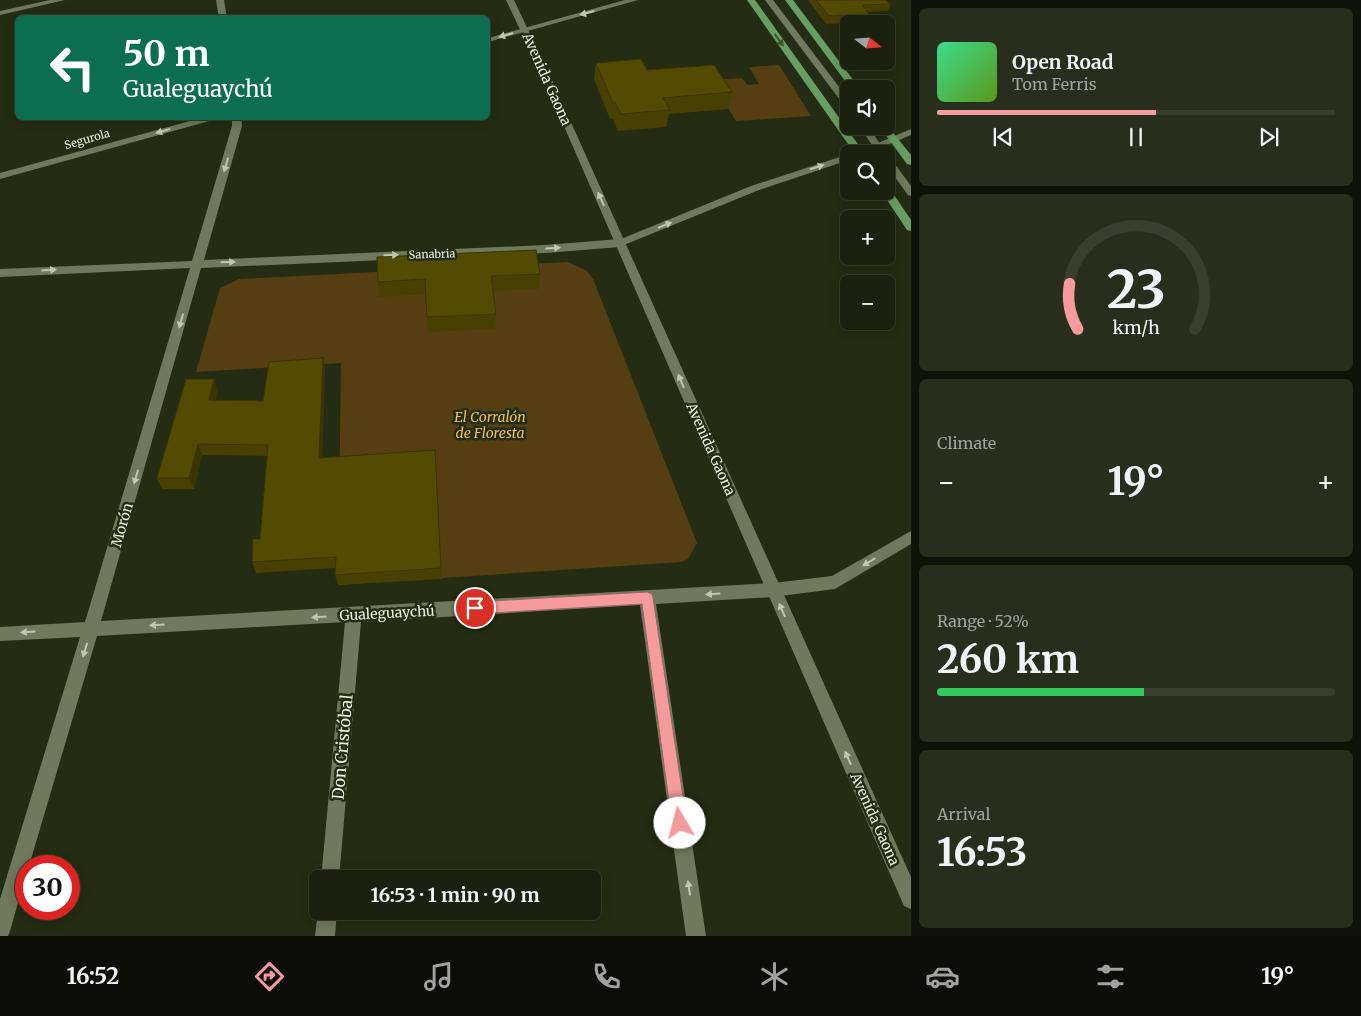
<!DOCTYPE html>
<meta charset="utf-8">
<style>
:root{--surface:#1b210e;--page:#282e1c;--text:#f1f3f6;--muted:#a0a39e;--line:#393e2e;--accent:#f59b9e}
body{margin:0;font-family:Merriweather,serif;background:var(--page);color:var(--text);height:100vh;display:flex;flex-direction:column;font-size:19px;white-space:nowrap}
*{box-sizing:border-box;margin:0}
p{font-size:16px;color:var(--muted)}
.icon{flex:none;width:28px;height:28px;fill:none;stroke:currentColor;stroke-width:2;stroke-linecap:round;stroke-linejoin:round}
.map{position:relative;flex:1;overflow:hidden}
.sheet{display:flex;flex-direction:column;gap:8px;padding:8px;background:#0f1208;width:450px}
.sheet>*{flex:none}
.top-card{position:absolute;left:15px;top:15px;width:475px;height:105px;border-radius:8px;box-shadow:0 2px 12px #0003,0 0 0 1px var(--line);background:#0b6e4f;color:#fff;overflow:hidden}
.needle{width:32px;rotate:107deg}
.tools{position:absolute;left:840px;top:15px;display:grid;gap:10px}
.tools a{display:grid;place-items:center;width:55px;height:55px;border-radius:8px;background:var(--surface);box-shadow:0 2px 12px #0003,0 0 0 1px var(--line);font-size:25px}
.speed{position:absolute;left:15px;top:855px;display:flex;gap:10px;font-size:25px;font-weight:700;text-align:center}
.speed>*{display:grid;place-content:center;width:65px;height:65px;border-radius:50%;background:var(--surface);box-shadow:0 2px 12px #0003,0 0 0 1px var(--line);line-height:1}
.speed .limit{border:8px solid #d22;background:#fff;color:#111}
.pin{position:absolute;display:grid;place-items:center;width:42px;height:42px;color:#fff;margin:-21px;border:2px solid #fff;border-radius:50%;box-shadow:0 1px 5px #0007}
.me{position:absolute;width:55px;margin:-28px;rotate:352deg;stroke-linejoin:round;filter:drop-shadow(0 0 4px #0008)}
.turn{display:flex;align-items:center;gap:18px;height:105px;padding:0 25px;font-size:22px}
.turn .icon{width:65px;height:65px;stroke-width:2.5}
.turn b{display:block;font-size:35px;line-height:42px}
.big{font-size:38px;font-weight:700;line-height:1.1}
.sheet .card{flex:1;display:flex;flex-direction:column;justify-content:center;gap:8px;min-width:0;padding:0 18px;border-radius:8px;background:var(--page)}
.sheet .dial{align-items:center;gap:0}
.dial svg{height:130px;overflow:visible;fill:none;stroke:var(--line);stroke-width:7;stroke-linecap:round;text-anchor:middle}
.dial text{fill:var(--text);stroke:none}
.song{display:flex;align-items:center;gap:15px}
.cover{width:60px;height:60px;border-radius:8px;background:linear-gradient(135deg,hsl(150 70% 55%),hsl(90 70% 35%))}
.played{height:5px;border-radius:2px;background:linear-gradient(90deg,var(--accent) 55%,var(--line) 55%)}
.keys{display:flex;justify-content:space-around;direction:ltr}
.heat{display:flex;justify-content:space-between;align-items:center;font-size:28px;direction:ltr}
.charge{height:8px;border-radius:4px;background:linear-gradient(90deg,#34c759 52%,var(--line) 0)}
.trip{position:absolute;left:309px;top:870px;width:292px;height:50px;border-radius:8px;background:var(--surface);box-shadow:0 2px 12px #0003,0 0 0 1px var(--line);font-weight:700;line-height:50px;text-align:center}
.menu{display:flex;height:80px;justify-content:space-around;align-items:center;background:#0b0d06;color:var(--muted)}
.menu .icon{width:35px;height:35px}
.menu .current{color:var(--accent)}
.menu b{font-size:22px;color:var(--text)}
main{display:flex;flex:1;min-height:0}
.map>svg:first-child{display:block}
</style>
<main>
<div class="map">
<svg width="911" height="936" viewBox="0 0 911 936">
<rect width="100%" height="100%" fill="#242c13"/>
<!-- green -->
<path fill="#553f12" d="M779 65 811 116 736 121 710 80 742 78 747 85 759 84 749 67Z
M568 262 587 271 593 279 697 543 688 559 681 562 338 585 341 363 196 372 220 288 239 279Z"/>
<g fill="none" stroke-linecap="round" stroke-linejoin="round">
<!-- service -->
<path fill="#6f795d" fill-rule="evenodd" d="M765 0H773L849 100V108H846Z
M859 126H868L887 154V155L889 156 911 186V196L908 195 886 165V154H878Z"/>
<!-- minor -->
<path fill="#6f795d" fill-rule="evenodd" d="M50 0H65L0 15V11Z
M216 0H224L227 18H219Z
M232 118H241L242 126 204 260 545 245 620 239 625 243 620 247 545 253 201 268 101 621 773 583 832 576 911 531V544L835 589 773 597 656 604 706 936H686L640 605 361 622 339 879H321L345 622 97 636 29 866H26V875L10 931 8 936H0V899L80 637 0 641V627L85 622 190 268 0 277V269L192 261 232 126Z
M318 911H337L335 936H315Z"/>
<!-- tertiary -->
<path fill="#6f795d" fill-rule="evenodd" d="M625 0H638L488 42V38Z
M201 118H215L213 120 0 179V173Z
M911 129V135L866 154H852Z
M849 154V160L759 190 624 245 620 247 615 243 616 241 751 186Z"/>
<!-- secondary -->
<path fill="#6f795d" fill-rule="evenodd" d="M506 0H514L551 78 911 877V909L904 906 543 78Z"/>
<!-- primary -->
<path fill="#679f62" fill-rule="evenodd" d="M747 0H755L865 154H855Z
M785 0H793L860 89H851Z
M886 124 911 155V165L907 164 879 126H886Z
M886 188 890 189 911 220V231L907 230 881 191H886Z"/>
</g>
<!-- wall -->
<path fill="#474002" d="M808 0H885L891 4 888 11 867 12 869 14 866 22 826 24Z
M596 63 647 70 732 92 728 109 669 114 666 127 618 131 613 119H610L594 79Z
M540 274 539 289 493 291 496 314 495 329 428 332 425 294 379 297 378 282Z
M323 358 325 370 322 458 435 450 442 579 338 585 335 575V568L256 573 252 562 260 539 267 456 202 455 194 489H162L157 478 218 391 216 400 263 401Z"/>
<!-- shaded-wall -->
<path fill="#3a3401" d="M323 358 325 370 322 469 319 458Z
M214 379 218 391 213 411 209 400Z
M198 444 202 455 194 489 189 478Z"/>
<!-- building -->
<path fill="#534b02" stroke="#3a3401" d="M816 0H885L891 4 862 5 869 14 829 16Z
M641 59 647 70 714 65 732 92 663 98 670 110 621 114 615 102 613 103 596 63Z
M536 250 540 274 491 276 496 314 427 317 425 279 378 282 377 257Z
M323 358 319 458 435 450 441 568 335 575 336 557 252 562 253 539H260L268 445 198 444 189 478H157L186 379H214L209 400 263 401 269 362Z"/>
<!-- one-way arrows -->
<defs><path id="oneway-solid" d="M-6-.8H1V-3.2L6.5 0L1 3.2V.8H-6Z" transform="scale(1.25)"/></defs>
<g fill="#c0c7b3">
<use href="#oneway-solid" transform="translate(587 13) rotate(165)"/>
<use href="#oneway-solid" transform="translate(506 35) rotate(164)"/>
<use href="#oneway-solid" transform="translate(163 131) rotate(164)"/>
<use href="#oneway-solid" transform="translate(226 165) rotate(106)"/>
<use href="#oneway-solid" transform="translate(817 167) rotate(-18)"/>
<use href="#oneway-solid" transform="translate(601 199) rotate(-114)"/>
<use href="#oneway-solid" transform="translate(665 225) rotate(-22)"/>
<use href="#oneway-solid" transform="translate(553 248) rotate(-4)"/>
<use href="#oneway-solid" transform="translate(391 255) rotate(-2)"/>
<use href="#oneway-solid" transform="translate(228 262) rotate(-2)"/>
<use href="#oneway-solid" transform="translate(49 270) rotate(-3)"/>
<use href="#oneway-solid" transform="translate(181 321) rotate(106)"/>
<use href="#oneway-solid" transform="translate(681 381) rotate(-113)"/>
<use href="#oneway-solid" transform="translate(136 477) rotate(106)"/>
<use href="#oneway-solid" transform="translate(869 562) rotate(149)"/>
<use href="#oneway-solid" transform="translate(713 594) rotate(176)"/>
<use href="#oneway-solid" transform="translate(782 610) rotate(-114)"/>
<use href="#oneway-solid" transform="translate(319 617) rotate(177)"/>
<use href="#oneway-solid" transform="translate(157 625) rotate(177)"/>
<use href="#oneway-solid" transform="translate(28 632) rotate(176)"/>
<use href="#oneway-solid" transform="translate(85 650) rotate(107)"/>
<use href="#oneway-solid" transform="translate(848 758) rotate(-114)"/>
<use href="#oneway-solid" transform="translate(689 888) rotate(-98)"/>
</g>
<use fill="#3b542f" href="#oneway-solid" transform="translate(779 40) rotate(55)"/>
<!-- route -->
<path fill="#f59b9e" stroke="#9f6567" d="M647 592 652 594 653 598 687 823 685 829 680 831 675 829 672 823 642 604 475 614 470 612 468 608 470 604 475 602Z"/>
<g text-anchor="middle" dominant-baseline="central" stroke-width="5" stroke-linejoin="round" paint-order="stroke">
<!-- far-street labels -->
<g font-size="11" fill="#ebf1e1" stroke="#242c13">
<text transform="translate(87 139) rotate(-16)">Segurola</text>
<text transform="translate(432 254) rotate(-2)">Sanabria</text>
</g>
<!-- street labels -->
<g font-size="14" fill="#ebf1e1" stroke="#242c13">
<text transform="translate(547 79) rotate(66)">Avenida Gaona</text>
<text transform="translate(711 449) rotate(66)">Avenida Gaona</text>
<text transform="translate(122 525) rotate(-74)">Morón</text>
<text transform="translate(387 613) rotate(-3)">Gualeguaychú</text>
<text transform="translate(875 819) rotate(66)">Avenida Gaona</text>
</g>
<!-- park labels -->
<g font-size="14" font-style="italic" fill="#f4be55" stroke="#242c13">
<text x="490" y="417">El Corralón<tspan x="490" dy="16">de Floresta</tspan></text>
</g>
<!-- near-street labels -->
<g font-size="16" fill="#ebf1e1" stroke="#242c13">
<text transform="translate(342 747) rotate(-85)">Don Cristóbal</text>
</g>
</g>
</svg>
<div class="tools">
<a><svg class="needle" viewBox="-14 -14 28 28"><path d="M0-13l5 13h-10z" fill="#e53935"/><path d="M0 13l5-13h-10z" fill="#a0a39e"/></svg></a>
<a><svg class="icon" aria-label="sound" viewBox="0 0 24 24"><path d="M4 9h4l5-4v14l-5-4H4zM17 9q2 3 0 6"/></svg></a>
<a><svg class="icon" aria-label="search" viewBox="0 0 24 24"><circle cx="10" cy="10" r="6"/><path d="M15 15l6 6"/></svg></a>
<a>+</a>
<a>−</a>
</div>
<div class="speed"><div class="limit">30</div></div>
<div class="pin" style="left:475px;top:608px;background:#d93025"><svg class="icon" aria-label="arrive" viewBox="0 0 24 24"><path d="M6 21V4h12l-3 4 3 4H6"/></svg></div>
<svg class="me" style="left:680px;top:823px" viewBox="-20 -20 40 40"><circle r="19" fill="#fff"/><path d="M0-13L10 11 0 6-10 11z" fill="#f59b9e"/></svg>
<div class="trip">16:53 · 1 min · 90 m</div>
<div class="top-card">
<div class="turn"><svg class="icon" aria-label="left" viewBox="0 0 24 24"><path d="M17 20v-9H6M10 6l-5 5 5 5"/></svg><div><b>50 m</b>Gualeguaychú</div></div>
</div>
</div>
<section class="sheet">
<div class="card">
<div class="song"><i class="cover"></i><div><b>Open Road</b><p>Tom Ferris</p></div></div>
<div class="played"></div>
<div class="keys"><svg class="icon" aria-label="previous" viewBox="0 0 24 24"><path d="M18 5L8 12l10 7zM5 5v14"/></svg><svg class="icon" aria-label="pause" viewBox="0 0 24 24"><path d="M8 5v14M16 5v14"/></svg><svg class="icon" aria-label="next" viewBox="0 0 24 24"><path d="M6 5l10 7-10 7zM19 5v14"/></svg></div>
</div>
<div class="card dial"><svg viewBox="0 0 100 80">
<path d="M14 69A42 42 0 1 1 86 69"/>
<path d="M14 69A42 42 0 0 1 9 41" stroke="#f59b9e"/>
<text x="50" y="56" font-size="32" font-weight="700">23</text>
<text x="50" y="72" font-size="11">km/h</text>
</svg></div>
<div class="card"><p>Climate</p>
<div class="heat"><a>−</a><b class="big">19°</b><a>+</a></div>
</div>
<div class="card"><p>Range · 52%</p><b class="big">260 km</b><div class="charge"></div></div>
<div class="card"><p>Arrival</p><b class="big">16:53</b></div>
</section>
</main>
<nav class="menu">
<b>16:52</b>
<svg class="icon current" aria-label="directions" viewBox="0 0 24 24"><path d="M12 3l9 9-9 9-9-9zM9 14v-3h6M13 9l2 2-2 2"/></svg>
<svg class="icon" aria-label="music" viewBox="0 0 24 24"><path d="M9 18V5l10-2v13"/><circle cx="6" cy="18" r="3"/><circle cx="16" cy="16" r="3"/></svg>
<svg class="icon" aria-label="phone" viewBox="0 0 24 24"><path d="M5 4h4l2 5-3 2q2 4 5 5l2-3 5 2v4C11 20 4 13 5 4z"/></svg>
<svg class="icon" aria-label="climate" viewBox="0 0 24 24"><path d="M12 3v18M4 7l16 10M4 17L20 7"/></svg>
<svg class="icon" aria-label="car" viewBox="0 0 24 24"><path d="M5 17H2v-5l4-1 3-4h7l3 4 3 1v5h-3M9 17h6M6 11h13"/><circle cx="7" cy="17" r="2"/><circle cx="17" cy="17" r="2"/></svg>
<svg class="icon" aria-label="filters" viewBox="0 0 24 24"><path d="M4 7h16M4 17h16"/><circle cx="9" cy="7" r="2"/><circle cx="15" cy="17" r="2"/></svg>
<b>19°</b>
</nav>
